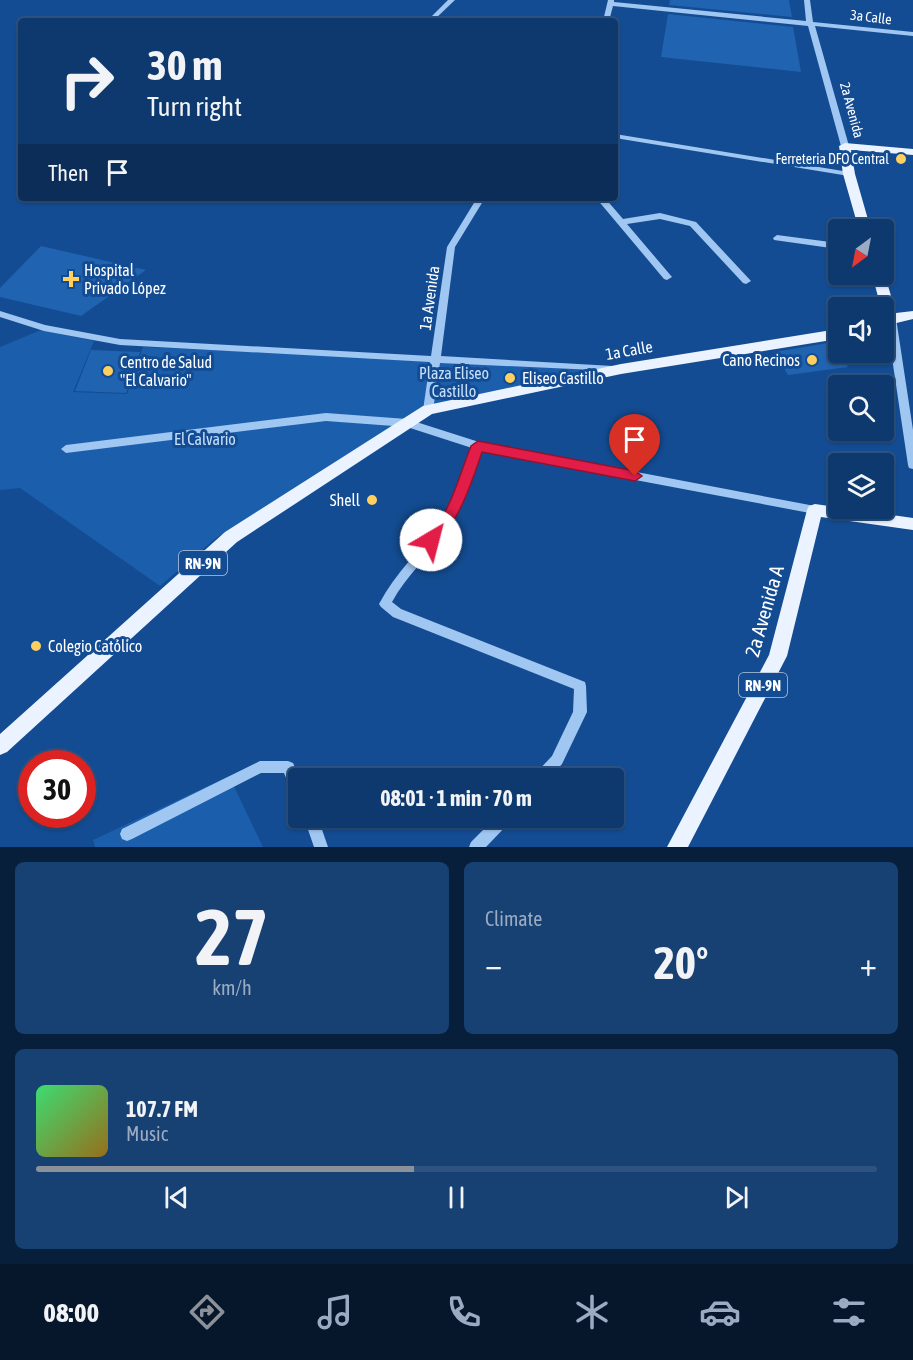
<!DOCTYPE html>
<meta charset="utf-8">
<style>
:root{--surface:#0e396e;--page:#174073;--text:#f1f3f6;--muted:#9bacc2;--line:#2e5381;--accent:#8c9099}
body{margin:0;font-family:"Asap Condensed",sans-serif;background:var(--page);color:var(--text);height:100vh;display:flex;flex-direction:column;font-size:22px;white-space:nowrap}
*{box-sizing:border-box;margin:0}
p{font-size:20px;color:var(--muted)}
.icon{flex:none;width:33px;height:33px;fill:none;stroke:currentColor;stroke-width:2;stroke-linecap:round;stroke-linejoin:round}
.map{position:relative;height:847px;overflow:hidden}
.sheet{display:flex;flex-direction:column;gap:15px;padding:15px;background:#081f3c;flex:1}
.sheet>*{flex:none}
.banner{position:absolute;left:18px;top:18px;width:600px;height:183px;border-radius:6px;box-shadow:0 2px 4px #0004,0 0 0 2px var(--line);background:#0e396e;color:var(--text);overflow:hidden}
.needle{width:39px;rotate:212deg}
.tools{position:absolute;left:828px;top:219px;display:grid;gap:12px}
.tools a{display:grid;place-items:center;width:66px;height:66px;border-radius:6px;background:var(--surface);box-shadow:0 2px 4px #0004,0 0 0 2px var(--line);font-size:30px}
.speed{position:absolute;left:18px;top:750px;display:flex;gap:12px;font-size:30px;font-weight:700;text-align:center}
.speed>*{display:grid;place-content:center;width:78px;height:78px;border-radius:50%;background:var(--surface);box-shadow:0 2px 4px #0004,0 0 0 2px var(--line);line-height:1}
.speed .limit{border:9px solid #d22;background:#fff;color:#111}
.pin{position:absolute;display:grid;place-items:center;width:51px;height:51px;color:#fff;margin:-62px -26px;border-radius:50% 50% 50% 0;rotate:-45deg;box-shadow:0 0 6px #0007}
.pin .icon{rotate:45deg}
.me{position:absolute;width:66px;margin:-33px;rotate:37deg;stroke-linejoin:round;filter:drop-shadow(0 0 4px #0008)}
.turn{display:flex;align-items:center;gap:21px;height:126px;padding:0 30px;font-size:27px}
.turn .icon{width:78px;height:78px;stroke-width:2.5}
.turn b{display:block;font-size:42px;line-height:51px}
.then{display:flex;align-items:center;height:57px;padding:0 30px;background:#0003;gap:12px;font-size:22px}
.big{font-size:45px;font-weight:700;line-height:1.1}
.sheet .tile{flex:1;display:flex;flex-direction:column;justify-content:center;gap:9px;min-width:0;padding:0 21px;border-radius:9px;background:var(--page)}
.sheet .dial{align-items:center;gap:0}
.dial b{font-size:78px;line-height:1}
.song{display:flex;align-items:center;gap:18px}
.cover{width:72px;height:72px;border-radius:9px;background:linear-gradient(135deg,hsl(140 70% 55%),hsl(40 70% 35%))}
.played{height:6px;border-radius:3px;background:linear-gradient(90deg,var(--accent) 45%,var(--line) 45%)}
.keys{display:flex;justify-content:space-around;direction:ltr}
.heat{display:flex;justify-content:space-between;align-items:center;font-size:33px;direction:ltr}
.sheet .tiles{flex:1;display:grid;gap:15px;grid-template-columns:1fr 1fr}
.tile:last-child{grid-column:span 2}
.trip{position:absolute;left:288px;top:768px;width:336px;height:60px;border-radius:6px;background:var(--surface);box-shadow:0 2px 4px #0004,0 0 0 2px var(--line);font-weight:700;line-height:60px;text-align:center}
.menu{display:flex;height:96px;justify-content:space-around;align-items:center;background:#06172c;color:var(--muted)}
.menu .icon{width:42px;height:42px}
.menu .selected{color:var(--accent)}
.menu b{font-size:27px;color:var(--text)}
.map>svg:first-child{display:block}
</style>
<div class="map">
<svg width="913" height="847" viewBox="0 0 913 847">
<rect width="100%" height="100%" fill="#134c92"/>
<!-- green -->
<path fill="#1b5eac" d="M41 330 94 341 73 392 127 394 143 347 435 360 427 409 216 538 160 586 20 488 0 490V347Z
M436 360 615 370 434 408 430 404Z
M229 776 263 847H95L93 840Z"/>
<!-- building -->
<path fill="#2063b1" d="M670 0H789L792 17 669 5Z
M668 14 793 27 801 72 661 57Z
M41 246 146 270 81 316 0 297V288Z
M834 342 848 367 788 375 774 352Z
M91 350 140 352 126 393 75 391Z"/>
<g fill="none" stroke-linecap="round" stroke-linejoin="round">
<!-- minor -->
<path fill="#a0c6f2" fill-rule="evenodd" d="M448 0H455L434 20H430V18Z
M608 0H614V2L806 21 804 0H810L813 22 913 32V36L815 26 849 146 845 148 841 146 808 26 613 6 609 21H603Z
M615 134 849 172 853 174 849 176 615 138Z
M477 198H485L455 247 441 356 613 366 618 369 617 371 440 363 433 410 428 414 423 410 430 362 120 345 44 331 0 317V311L45 325 120 339 431 356 447 247Z
M596 198H605L623 219 660 213 696 222 751 281 746 284 743 283 690 226 660 219 627 224 672 277 667 280 664 279Z
M777 235 838 243V249L774 240 773 238Z
M891 315 896 318 913 430V469L909 468 908 465 886 318Z
M326 413 407 419 479 442 815 506 819 507 821 510 819 513 815 514 482 451C472 479 463 507 446 532 429 556 406 576 392 602L401 609 585 682 586 686 587 712 562 764 549 778H533L535 774 552 756 573 712 574 689 393 617 381 607 379 604C395 573 421 550 441 521 455 499 463 473 472 448L407 427 326 421 66 453 61 449 66 445Z
M260 761H288L293 763 300 778H298V795L293 794 284 773H261L132 839 127 841 122 839 120 834 122 829Z
M304 818H318L328 847H314Z
M495 818H511L509 823 486 847H469L471 842Z"/>
<!-- major -->
<path fill="#eaf3ff" fill-rule="evenodd" d="M845 143 913 149V155L851 150 855 174 871 230H859L843 174 839 146Z
M884 272 896 313 913 311V319L884 326V308H881L872 274H884Z
M838 329V339L621 374 432 414 237 542 7 752 0 755V734L225 532 423 406 621 364Z
M815 504 913 518V530L821 517 787 656 688 847H667L769 655 807 510 809 506Z"/>
</g>
<!-- route -->
<path fill="#e11d48" stroke="#92132f" stroke-width="1.5" d="M478 441 635 471 642 476 635 481 482 452C471 485 460 518 436 545H426L424 540C428 533 434 528 439 522 454 499 461 471 471 446Z"/>
<!-- markers -->
<g fill="#ffcf60" stroke="#134c92" stroke-width="2">
<circle cx="901" cy="159" r="6"/>
<path d="M68 270h6v6h6v6h-6v6h-6v-6h-6v-6h6z"/>
<circle cx="812" cy="360" r="6"/>
<circle cx="108" cy="371" r="6"/>
<circle cx="510" cy="378" r="6"/>
<circle cx="372" cy="500" r="6"/>
<circle cx="36" cy="646" r="6"/>
</g>
<g text-anchor="middle" dominant-baseline="central" stroke-width="6" stroke-linejoin="round" paint-order="stroke">
<!-- far-street labels -->
<g font-size="14" fill="#fff" stroke="#134c92">
<text transform="translate(871 17) rotate(7)">3a Calle</text>
<text transform="translate(852 110) rotate(75)">2a Avenida</text>
</g>
<!-- far-poi labels -->
<g font-size="14" fill="#fff" stroke="#134c92" text-anchor="end">
<text x="889" y="159">Ferreteria DFO Central</text>
</g>
<!-- shield labels -->
<g fill="#134c92" stroke="#b8c9de" stroke-width="1.5">
<rect x="179" y="551" width="48" height="24" rx="4.5"/>
<rect x="739" y="673" width="48" height="24" rx="4.5"/>
</g>
<g font-size="15" font-weight="bold" fill="#fff">
<text x="203" y="563">RN-9N</text>
<text x="763" y="685">RN-9N</text>
</g>
<!-- poi labels -->
<g font-size="16" fill="#fff" stroke="#134c92" text-anchor="start">
<text x="84" y="270">Hospital<tspan x="84" dy="18">Privado López</tspan></text>
<text x="800" y="360" text-anchor="end">Cano Recinos</text>
<text x="120" y="362">Centro de Salud<tspan x="120" dy="18">"El Calvario"</tspan></text>
<text x="522" y="378">Eliseo Castillo</text>
<text x="360" y="500" text-anchor="end">Shell</text>
<text x="48" y="646">Colegio Católico</text>
</g>
<!-- street labels -->
<g font-size="16" fill="#fff" stroke="#134c92">
<text transform="translate(429 298) rotate(-82)">1a Avenida</text>
<text transform="translate(629 350) rotate(-10)">1a Calle</text>
</g>
<!-- park labels -->
<g font-size="16" fill="#c7e0fd" stroke="#134c92">
<text x="454" y="373">Plaza Eliseo<tspan x="454" dy="18">Castillo</tspan></text>
<text x="205" y="439">El Calvario</text>
</g>
<!-- near-street labels -->
<g font-size="20" fill="#fff" stroke="#134c92">
<text transform="translate(764 611) rotate(-74)">2a Avenida A</text>
</g>
</g>
</svg>
<div class="tools">
<a><svg class="needle" viewBox="-14 -14 28 28"><path d="M0-13l5 13h-10z" fill="#e53935"/><path d="M0 13l5-13h-10z" fill="#9bacc2"/></svg></a>
<a><svg class="icon" aria-label="sound" viewBox="0 0 24 24"><path d="M4 9h4l5-4v14l-5-4H4zM17 9q2 3 0 6"/></svg></a>
<a><svg class="icon" aria-label="search" viewBox="0 0 24 24"><circle cx="10" cy="10" r="6"/><path d="M15 15l6 6"/></svg></a>
<a><svg class="icon" aria-label="layers" viewBox="0 0 24 24"><path d="M12 4l9 5-9 5-9-5zM3 14l9 5 9-5"/></svg></a>
</div>
<div class="speed"><div class="limit">30</div></div>
<div class="pin" style="left:635px;top:476px;background:#d93025"><svg class="icon" aria-label="arrive" viewBox="0 0 24 24"><path d="M6 21V4h12l-3 4 3 4H6"/></svg></div>
<svg class="me" style="left:431px;top:540px" viewBox="-20 -20 40 40"><circle r="19" fill="#fff"/><path d="M0-13L10 11 0 6-10 11z" fill="#e11d48"/></svg>
<div class="trip">08:01 · 1 min · 70 m</div>
<div class="banner">
<div class="turn"><svg class="icon" aria-label="right" viewBox="0 0 24 24"><path d="M7 20v-9h11M14 6l5 5-5 5"/></svg><div><b>30 m</b>Turn right</div></div>
<div class="then">Then<svg class="icon" aria-label="arrive" viewBox="0 0 24 24"><path d="M6 21V4h12l-3 4 3 4H6"/></svg></div>
</div>
</div>
<section class="sheet">
<div class="tiles">
<div class="tile dial"><b>27</b><p>km/h</p></div>
<div class="tile"><p>Climate</p>
<div class="heat"><a>−</a><b class="big">20°</b><a>+</a></div>
</div>
<div class="tile">
<div class="song"><i class="cover"></i><div><b>107.7 FM</b><p>Music</p></div></div>
<div class="played"></div>
<div class="keys"><svg class="icon" aria-label="previous" viewBox="0 0 24 24"><path d="M18 5L8 12l10 7zM5 5v14"/></svg><svg class="icon" aria-label="pause" viewBox="0 0 24 24"><path d="M8 5v14M16 5v14"/></svg><svg class="icon" aria-label="next" viewBox="0 0 24 24"><path d="M6 5l10 7-10 7zM19 5v14"/></svg></div>
</div>
</div>
</section>
<nav class="menu">
<b>08:00</b>
<svg class="icon selected" aria-label="directions" viewBox="0 0 24 24"><path d="M12 3l9 9-9 9-9-9zM9 14v-3h6M13 9l2 2-2 2"/></svg>
<svg class="icon" aria-label="music" viewBox="0 0 24 24"><path d="M9 18V5l10-2v13"/><circle cx="6" cy="18" r="3"/><circle cx="16" cy="16" r="3"/></svg>
<svg class="icon" aria-label="phone" viewBox="0 0 24 24"><path d="M5 4h4l2 5-3 2q2 4 5 5l2-3 5 2v4C11 20 4 13 5 4z"/></svg>
<svg class="icon" aria-label="climate" viewBox="0 0 24 24"><path d="M12 3v18M4 7l16 10M4 17L20 7"/></svg>
<svg class="icon" aria-label="car" viewBox="0 0 24 24"><path d="M5 17H2v-5l4-1 3-4h7l3 4 3 1v5h-3M9 17h6M6 11h13"/><circle cx="7" cy="17" r="2"/><circle cx="17" cy="17" r="2"/></svg>
<svg class="icon" aria-label="filters" viewBox="0 0 24 24"><path d="M4 7h16M4 17h16"/><circle cx="9" cy="7" r="2"/><circle cx="15" cy="17" r="2"/></svg>
</nav>
